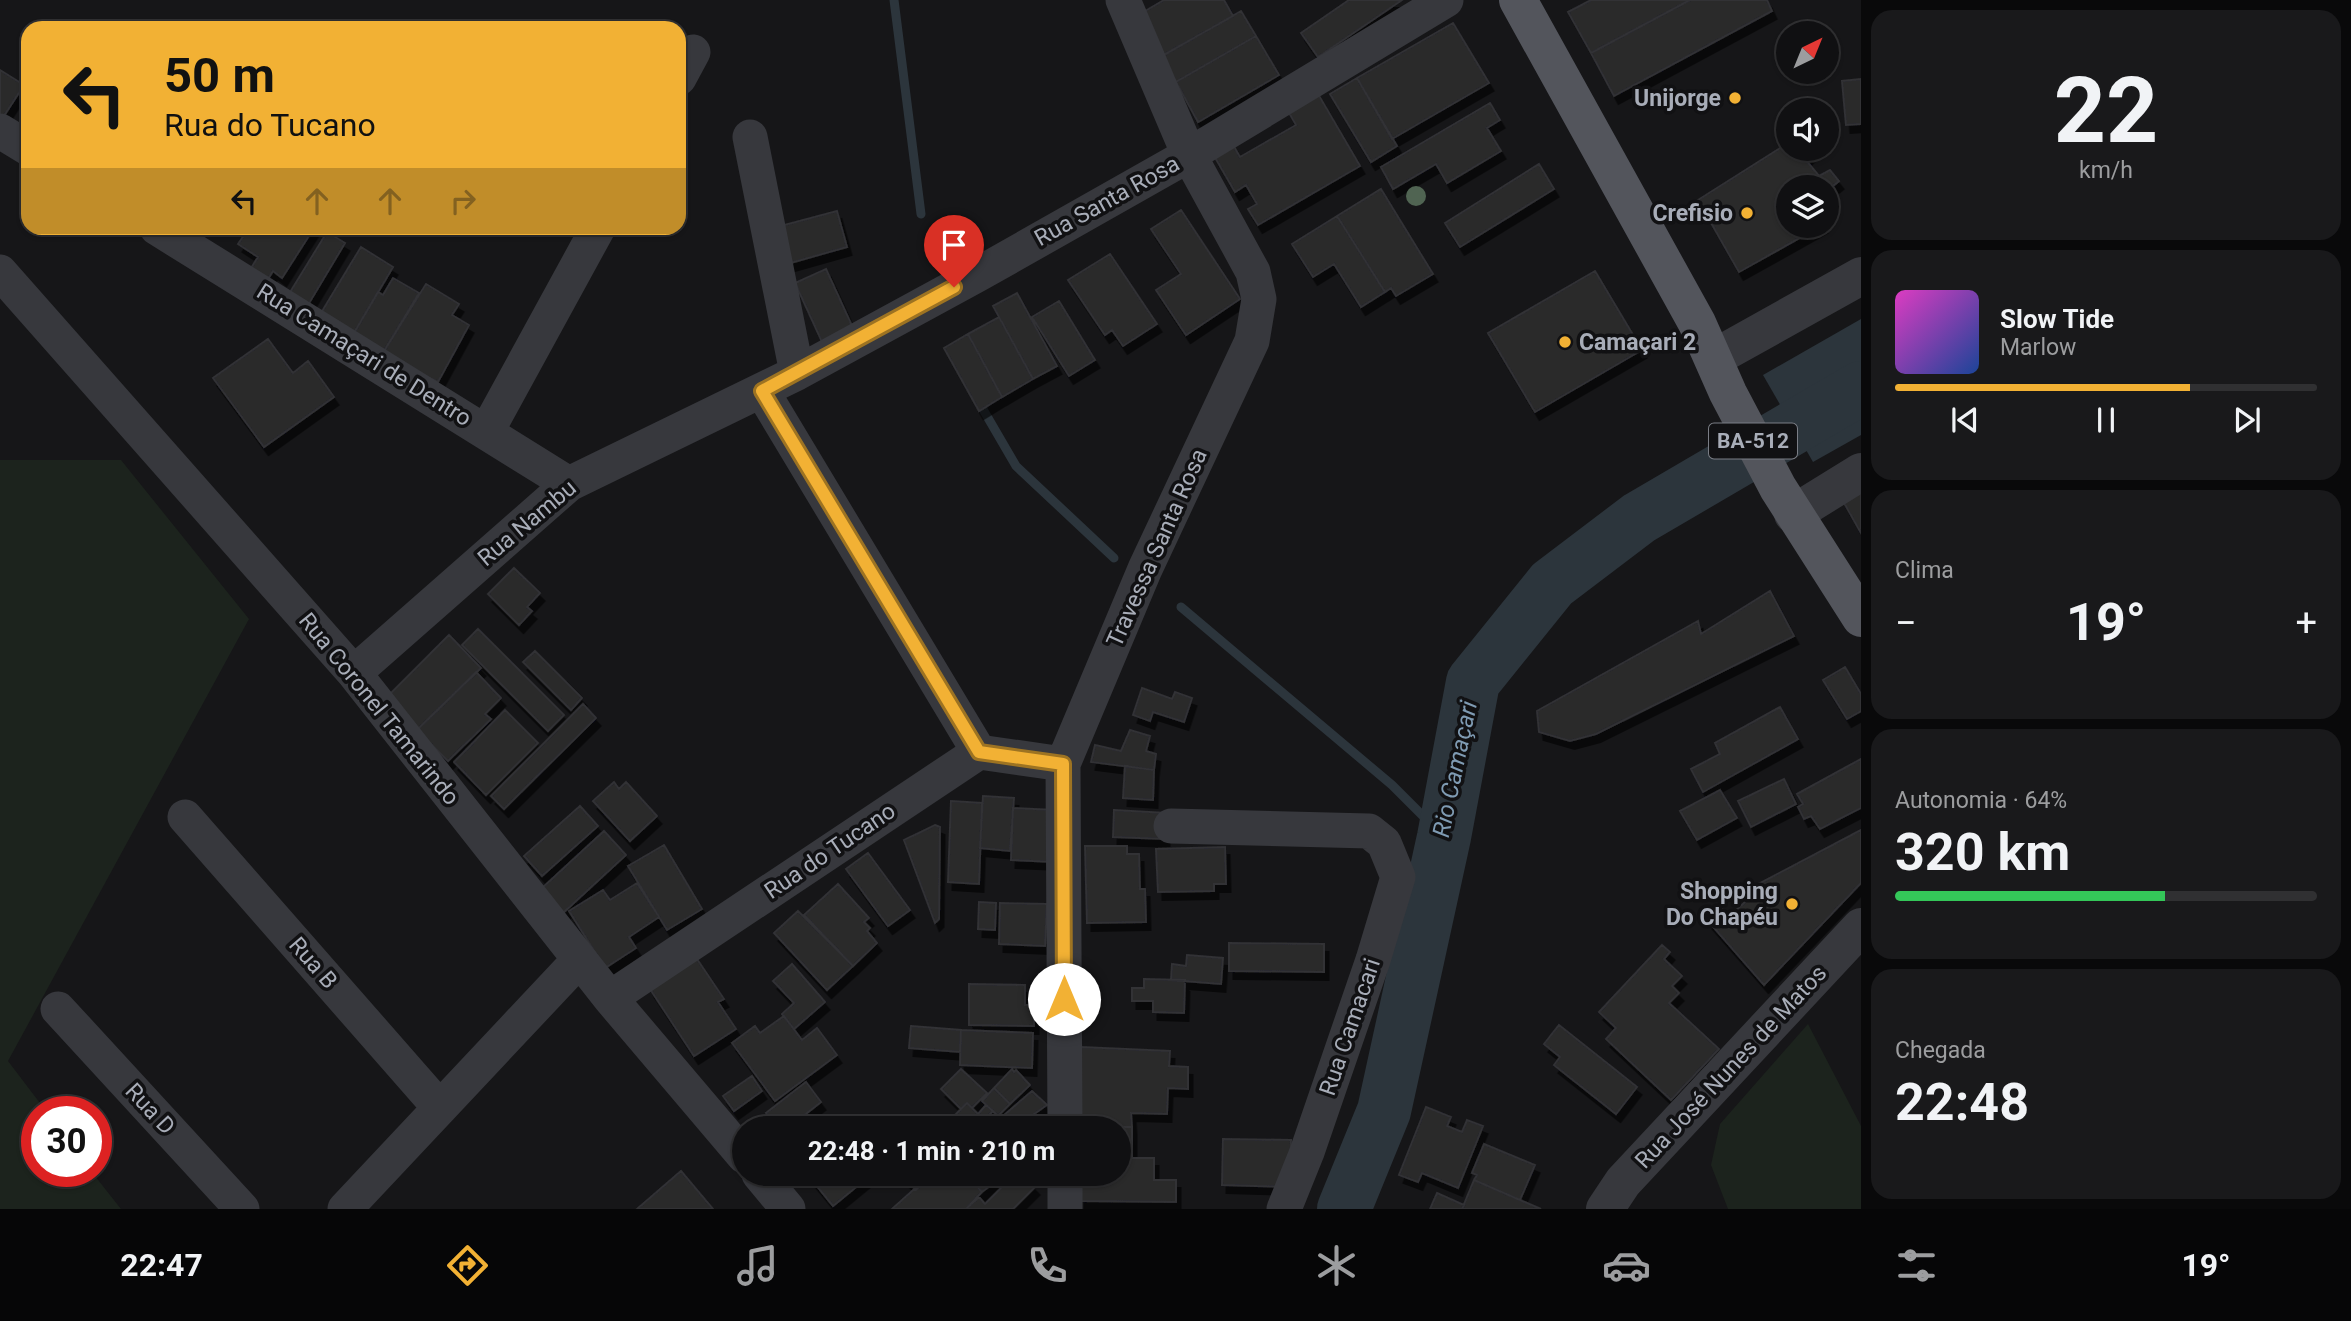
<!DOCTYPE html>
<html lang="pt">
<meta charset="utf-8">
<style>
:root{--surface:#101012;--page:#19191b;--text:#f1f3f6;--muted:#9c9d9f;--line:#303032;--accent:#f2b134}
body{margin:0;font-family:Roboto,sans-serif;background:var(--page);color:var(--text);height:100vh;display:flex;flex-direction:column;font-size:26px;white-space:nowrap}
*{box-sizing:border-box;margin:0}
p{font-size:23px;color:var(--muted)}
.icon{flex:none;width:38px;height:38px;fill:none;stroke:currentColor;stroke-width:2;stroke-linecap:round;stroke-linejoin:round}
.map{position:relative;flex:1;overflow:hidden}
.details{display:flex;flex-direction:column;gap:10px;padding:10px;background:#09090a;width:490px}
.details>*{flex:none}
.hud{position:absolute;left:21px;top:21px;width:665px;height:214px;border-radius:21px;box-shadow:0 2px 5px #0004,0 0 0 2px var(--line);background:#f2b134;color:#111;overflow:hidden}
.needle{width:46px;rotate:43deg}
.buttons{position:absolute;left:1776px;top:21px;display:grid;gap:14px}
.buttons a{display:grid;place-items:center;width:63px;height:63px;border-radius:50%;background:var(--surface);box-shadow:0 2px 5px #0004,0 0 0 2px var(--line);font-size:35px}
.speed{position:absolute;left:21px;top:1096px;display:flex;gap:14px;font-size:35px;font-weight:700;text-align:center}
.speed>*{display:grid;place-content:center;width:91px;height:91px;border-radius:50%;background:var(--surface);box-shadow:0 2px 5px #0004,0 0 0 2px var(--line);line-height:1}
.speed .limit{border:10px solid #d22;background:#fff;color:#111}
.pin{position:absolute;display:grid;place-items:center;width:60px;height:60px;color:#fff;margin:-72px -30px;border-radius:50% 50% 50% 0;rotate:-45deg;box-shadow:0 0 7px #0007}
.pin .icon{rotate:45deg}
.me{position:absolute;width:77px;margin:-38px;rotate:0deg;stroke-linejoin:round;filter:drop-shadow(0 0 5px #0008)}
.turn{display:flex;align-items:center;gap:24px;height:147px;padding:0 28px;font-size:32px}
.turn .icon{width:91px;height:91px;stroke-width:2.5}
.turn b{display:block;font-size:49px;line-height:60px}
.lanes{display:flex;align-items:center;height:66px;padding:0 28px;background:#0003;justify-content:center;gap:35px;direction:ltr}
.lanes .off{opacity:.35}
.big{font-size:52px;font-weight:700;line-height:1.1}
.details .tile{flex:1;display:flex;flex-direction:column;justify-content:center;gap:10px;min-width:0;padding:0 24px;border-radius:21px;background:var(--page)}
.details .dial{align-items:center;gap:0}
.dial b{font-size:91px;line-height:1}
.song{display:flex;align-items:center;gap:21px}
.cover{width:84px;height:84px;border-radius:10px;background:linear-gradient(135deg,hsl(310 70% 55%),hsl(220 70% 35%))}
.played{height:7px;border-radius:4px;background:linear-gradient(90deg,var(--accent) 70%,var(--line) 70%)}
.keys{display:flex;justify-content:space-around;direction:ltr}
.heat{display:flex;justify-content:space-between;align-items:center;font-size:38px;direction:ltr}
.charge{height:10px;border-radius:5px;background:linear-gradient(90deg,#34c759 64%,var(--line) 0)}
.trip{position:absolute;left:732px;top:1116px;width:399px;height:70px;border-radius:35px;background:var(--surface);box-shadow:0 2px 5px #0004,0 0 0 2px var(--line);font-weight:700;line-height:70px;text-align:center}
.menu{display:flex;height:112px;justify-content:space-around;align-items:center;background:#060607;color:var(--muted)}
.menu .icon{width:49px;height:49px}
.menu .on{color:var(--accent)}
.menu b{font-size:32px;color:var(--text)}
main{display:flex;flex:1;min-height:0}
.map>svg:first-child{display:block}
</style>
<main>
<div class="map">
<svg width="1861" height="1209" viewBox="0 0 1861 1209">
<defs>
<filter id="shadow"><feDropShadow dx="4.5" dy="8" stdDeviation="0" flood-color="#0009"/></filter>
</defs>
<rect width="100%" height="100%" fill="#161618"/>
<!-- green -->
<path fill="#1c231d" d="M0 460H121L249 619 8 1061 46 1111H37V1171H91L121 1209H0Z
M1808 1024 1861 1126V1209H1728L1711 1165 1720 1124Z"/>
<!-- water -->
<path fill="#2c353c" d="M1861 319V435L1813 462 1763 375Z"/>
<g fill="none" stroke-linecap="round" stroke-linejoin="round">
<!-- stream -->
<path stroke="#2c353c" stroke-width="9" d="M894 0 921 214
M977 399 1016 466 1114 558
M1181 607 1392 785 1444 837"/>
<!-- river -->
<path stroke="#2c353c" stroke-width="54" d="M1344 1209 1384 1111 1444 837 1473 682 1552 584 1639 518 1861 388"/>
</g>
<!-- building -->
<path fill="#29292c" stroke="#303034" stroke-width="2" filter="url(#shadow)" d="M1164 0H1224L1233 16 1163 55 1140 14Z
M1349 0H1402L1318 57 1301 33Z
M1591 0H1690L1591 53 1568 12Z
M1690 0H1767L1772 11 1614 96 1591 53Z
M1241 11 1256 36 1176 82 1161 57Z
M1453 23 1489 83 1392 139 1357 78Z
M1256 36 1279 75 1198 122 1176 82Z
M0 70 24 85 0 122Z
M1357 78 1397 146 1371 162 1330 94Z
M1861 79V124L1846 125 1842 81Z
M1318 94 1360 166 1258 225 1248 209 1257 204 1246 185 1235 192 1213 154 1232 143 1240 157 1296 125 1288 111Z
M1490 103 1500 120 1487 128 1501 151 1447 183 1436 164 1393 189 1381 167Z
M1788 143V149H1814L1805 159 1819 176 1830 170 1839 181 1827 191V187H1788V226H1821L1739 272 1698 200Z
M1539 164 1554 189 1460 247 1445 223Z
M1381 189 1433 274 1396 296 1391 288 1385 292 1337 216Z
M1181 210 1240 299 1186 335 1156 290 1181 274 1151 229Z
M837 211 847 247 787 264 777 227Z
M1337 216 1385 292 1361 307 1334 264 1313 277 1292 244Z
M249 228H314L282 278 273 271 265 284 248 273 258 257 238 244Z
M327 232 345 243 308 305 289 294Z
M361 247 393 267 351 338 318 318Z
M1110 254 1157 324 1123 346 1112 330 1105 335 1068 280Z
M826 269 853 328 822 342 795 283Z
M1595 271 1642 350 1535 412 1488 333Z
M393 278 419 293 381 356 351 338 378 292 383 295Z
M426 284 459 304 452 315 469 325 438 382 381 356Z
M1017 293 1057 366 1033 379 993 306Z
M1059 301 1095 360 1069 376 1032 317Z
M999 317 1033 379 1002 397 968 334Z
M968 334 1002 397 979 411 944 348Z
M268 339 293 373 308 361 334 397 264 447 213 378Z
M1861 481V533L1839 494Z
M514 568 540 593 527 607 532 611 519 625 488 594Z
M1770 591 1794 636 1596 734 1570 741 1539 732 1537 711 1698 621 1701 634Z
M478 629 564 715 548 731 462 645Z
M449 635 481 668 417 730 386 698Z
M535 651 582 698 571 710 523 662Z
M1845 667 1861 694V711L1847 719 1823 680Z
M476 672 501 698 485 714 491 719 448 761 417 730Z
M1142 688 1172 699 1175 692 1192 698 1184 722 1153 712 1150 721 1133 715Z
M583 704 596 718 504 809 491 796Z
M1780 707 1798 739 1703 792 1691 769 1720 754 1715 743Z
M505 710 538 743 486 795 454 762Z
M1130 730 1150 736 1146 751 1156 754 1154 770 1091 762 1095 745 1121 751Z
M1861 759V808L1820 829 1811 816 1804 819 1798 807 1803 804 1797 794Z
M1125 766 1154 770 1153 800 1123 798Z
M1784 779 1796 804 1751 827 1738 801Z
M614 782 619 789 626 782 657 816 630 841 593 801Z
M1720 790 1737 818 1697 840 1680 811Z
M983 796 1014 798 1010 851 980 848Z
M951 801 982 803 979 884 948 882Z
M580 806 598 826 542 876 524 856Z
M1013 808 1055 810 1053 862 1011 860Z
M1114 810 1166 813 1165 839 1113 837Z
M935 825 940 827 939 919 935 923 904 840Z
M1861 830V883L1764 985 1708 921 1721 908 1730 916 1746 901 1743 892Z
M604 831 626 855 563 913 541 889Z
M664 845 702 909 667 930 628 866Z
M1085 846H1127V854H1139L1140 889H1145L1146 922 1087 923Z
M1225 847 1226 884H1214V891L1158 892 1156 849Z
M868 853 910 910 888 926 846 869Z
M637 883 659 917 629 937 636 948 605 968 569 911 603 890 610 900Z
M838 884 869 918 864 922 870 928 867 931 877 943 853 966 804 915Z
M979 902 996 903 995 930 978 929Z
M1000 903 1047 904 1045 946 999 944Z
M798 911 853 966 827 990 774 933Z
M1229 943 1324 944V972L1229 971Z
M1662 945 1670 952 1664 959 1682 976 1672 986 1679 993 1669 1003 1719 1049 1671 1100 1606 1039 1616 1028 1599 1012Z
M1187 955 1223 958 1221 984 1171 980 1172 964 1186 966Z
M697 959 724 999 718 1002 736 1029 694 1056 650 989Z
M792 964 825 1002 794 1029 782 1014 794 1003 773 981Z
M1144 979 1185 980 1184 1013 1153 1012V1001H1132V988H1144Z
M969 984 1025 985V1005H1034V1026L969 1025Z
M784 1016 802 1040 817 1028 837 1055 775 1101 732 1043 755 1026 760 1033Z
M1559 1025 1637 1087 1616 1114 1554 1065 1560 1057 1544 1044Z
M911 1026 961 1030 960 1052 909 1048Z
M961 1030 1033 1033 1032 1068 960 1065Z
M1081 1047 1170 1051 1169 1066 1188 1067V1089L1168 1088 1167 1114 1131 1113 1132 1127H1080Z
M961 1069 987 1093 972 1108 967 1103 961 1109 941 1089Z
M1012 1069 1014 1072 1016 1070 1030 1085 1010 1104 994 1088Z
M752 1076 762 1091 734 1111 723 1096Z
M806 1082 821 1102 793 1124 788 1117 776 1126 766 1113Z
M994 1088 1010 1104 998 1116 982 1101Z
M1032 1091 1047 1105 1013 1129H1003L996 1122Z
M967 1103 978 1114 986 1105 993 1111 976 1129H941Z
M1426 1107 1451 1117 1447 1126 1462 1132 1467 1120 1483 1126 1458 1188 1422 1173 1418 1182 1399 1175Z
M1080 1127H1132V1158H1154V1180H1176V1202L1080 1201V1174H1118V1129Z
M1223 1139 1291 1140 1290 1187 1222 1185Z
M1484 1144 1535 1165 1520 1200 1474 1180 1477 1175 1472 1173Z
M681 1171 713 1209H637Z
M807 1174H872L833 1206Z
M900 1174H931L916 1190Z
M931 1174H966L982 1192 966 1209H892Z
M979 1174H1006L982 1192 974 1183 982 1176Z
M1015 1174H1022L1035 1187 1013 1209H966L979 1197 985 1204Z
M1474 1180 1520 1200 1541 1209H1462Z
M1437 1193 1464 1205 1462 1209H1430Z"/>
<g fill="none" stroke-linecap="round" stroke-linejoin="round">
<!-- minor -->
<path stroke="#37383d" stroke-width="35" d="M679 78 693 52
M0 131 28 148
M750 137 797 373
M157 228 569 484
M0 272 354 673 610 998 744 1156
M762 391 979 752
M487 431 598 228
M354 673 569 484 797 373 977 275 1189 155 1446 0
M185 817 440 1108
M1171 826 1369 831 1384 843 1398 877 1373 960 1307 1152 1284 1209
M610 998 979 752 1063 764
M58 1009 242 1209
M1065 1129 1063 764 1145 569 1252 341 1259 299 1253 272 1189 155 1123 0
M759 1174 788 1209
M1065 1174V1209
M345 1209 579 960"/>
<!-- tertiary -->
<path stroke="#37383d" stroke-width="38" d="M1714 358 1861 276
M1793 514 1861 472
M1605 1209 1623 1182 1861 927"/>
<!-- primary -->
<path stroke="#53555c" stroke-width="38" d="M1518 0 1697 323 1728 393 1778 488 1861 618"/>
</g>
<!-- trees -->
<circle fill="#506452" cx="1416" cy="196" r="10"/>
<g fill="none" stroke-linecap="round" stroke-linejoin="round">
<defs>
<path id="route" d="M954 287 762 391 979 752 1063 764 1064 999"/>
</defs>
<!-- route casing -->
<use href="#route" stroke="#9d7322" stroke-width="18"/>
<!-- route -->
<use href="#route" stroke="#f2b134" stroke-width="12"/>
</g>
<!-- markers -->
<g fill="#f2b134" stroke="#111113" stroke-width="2.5">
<circle cx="1735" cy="98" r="7"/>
<circle cx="1747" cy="213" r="7"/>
<circle cx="1565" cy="342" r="7"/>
<circle cx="1792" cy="904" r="7"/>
</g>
<g text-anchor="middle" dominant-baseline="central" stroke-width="7" stroke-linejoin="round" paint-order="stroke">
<!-- shield labels -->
<rect fill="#111113" stroke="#7b7e86" stroke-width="2" x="1709" y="423.5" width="88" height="35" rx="5"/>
<g font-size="21" font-weight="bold" fill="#a8adb8">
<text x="1753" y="441">BA-512</text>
</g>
<!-- poi labels -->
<g font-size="23" font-weight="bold" fill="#a8adb8" stroke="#111113" text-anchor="end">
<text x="1721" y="98">Unijorge</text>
<text x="1733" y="213">Crefisio</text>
<text x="1579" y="342" text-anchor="start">Camaçari 2</text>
<text x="1778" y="891">Shopping<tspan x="1778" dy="26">Do Chapéu</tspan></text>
</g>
<!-- street labels -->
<g font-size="23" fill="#a8adb8" stroke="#111113">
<text transform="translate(1107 201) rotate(-29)">Rua Santa Rosa</text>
<text transform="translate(364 355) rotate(32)">Rua Camaçari de Dentro</text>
<text transform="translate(527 523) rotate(-40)">Rua Nambu</text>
<text transform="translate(1157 548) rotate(-66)">Travessa Santa Rosa</text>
<text transform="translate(379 709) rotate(51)">Rua Coronel Tamarindo</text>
<text transform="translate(830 851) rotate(-34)">Rua do Tucano</text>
<text transform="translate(313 963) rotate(49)">Rua B</text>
<text transform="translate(1350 1027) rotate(-71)">Rua Camacari</text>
<text transform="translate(1731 1067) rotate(-47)">Rua José Nunes de Matos</text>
<text transform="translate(150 1109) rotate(47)">Rua D</text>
</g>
<!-- water labels -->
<g font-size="24" font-style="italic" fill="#7f9bb3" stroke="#111113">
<text transform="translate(1455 769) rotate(-78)">Rio Camaçari</text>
</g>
</g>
</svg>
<div class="buttons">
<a><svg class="needle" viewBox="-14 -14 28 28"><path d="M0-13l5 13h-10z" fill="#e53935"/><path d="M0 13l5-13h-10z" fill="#9c9d9f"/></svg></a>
<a><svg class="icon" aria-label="sound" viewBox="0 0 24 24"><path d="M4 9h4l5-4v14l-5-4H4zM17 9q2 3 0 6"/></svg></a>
<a><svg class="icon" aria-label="layers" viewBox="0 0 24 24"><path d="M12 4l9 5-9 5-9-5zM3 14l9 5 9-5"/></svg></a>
</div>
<div class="speed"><div class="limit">30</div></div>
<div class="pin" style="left:954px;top:287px;background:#d93025"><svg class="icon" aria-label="arrive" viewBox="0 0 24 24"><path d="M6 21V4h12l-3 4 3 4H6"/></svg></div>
<svg class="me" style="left:1064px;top:999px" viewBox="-20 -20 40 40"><circle r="19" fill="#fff"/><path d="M0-13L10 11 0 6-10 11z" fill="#f2b134"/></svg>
<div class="trip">22:48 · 1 min · 210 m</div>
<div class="hud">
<div class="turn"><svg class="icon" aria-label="left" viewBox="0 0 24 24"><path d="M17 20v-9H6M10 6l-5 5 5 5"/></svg><div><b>50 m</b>Rua do Tucano</div></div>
<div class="lanes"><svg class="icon" aria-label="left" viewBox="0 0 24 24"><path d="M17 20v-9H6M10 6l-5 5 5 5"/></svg><svg class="icon off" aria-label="ahead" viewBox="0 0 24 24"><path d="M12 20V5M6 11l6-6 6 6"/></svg><svg class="icon off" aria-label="ahead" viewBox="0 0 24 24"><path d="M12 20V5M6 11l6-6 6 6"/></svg><svg class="icon off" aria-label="right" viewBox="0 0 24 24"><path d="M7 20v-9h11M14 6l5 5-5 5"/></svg></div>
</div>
</div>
<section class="details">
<div class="tile dial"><b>22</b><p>km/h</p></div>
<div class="tile">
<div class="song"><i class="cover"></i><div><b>Slow Tide</b><p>Marlow</p></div></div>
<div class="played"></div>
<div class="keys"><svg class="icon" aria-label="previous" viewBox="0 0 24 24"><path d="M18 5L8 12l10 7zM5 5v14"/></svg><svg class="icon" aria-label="pause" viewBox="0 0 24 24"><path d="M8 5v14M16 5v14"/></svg><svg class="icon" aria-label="next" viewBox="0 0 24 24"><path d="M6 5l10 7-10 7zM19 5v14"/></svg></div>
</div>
<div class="tile"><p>Clima</p>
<div class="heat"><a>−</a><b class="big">19°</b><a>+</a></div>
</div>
<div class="tile"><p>Autonomia · 64%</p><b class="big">320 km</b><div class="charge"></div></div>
<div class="tile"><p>Chegada</p><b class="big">22:48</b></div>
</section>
</main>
<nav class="menu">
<b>22:47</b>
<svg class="icon on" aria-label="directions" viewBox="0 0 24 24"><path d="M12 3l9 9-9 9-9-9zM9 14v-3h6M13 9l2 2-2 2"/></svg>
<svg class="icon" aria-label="music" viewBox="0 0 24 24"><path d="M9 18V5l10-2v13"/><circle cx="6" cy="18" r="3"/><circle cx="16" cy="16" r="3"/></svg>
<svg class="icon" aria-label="phone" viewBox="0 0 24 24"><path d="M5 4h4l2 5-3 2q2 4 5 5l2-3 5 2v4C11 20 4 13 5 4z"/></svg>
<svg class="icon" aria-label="climate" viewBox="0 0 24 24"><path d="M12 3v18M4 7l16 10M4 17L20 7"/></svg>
<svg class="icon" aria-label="car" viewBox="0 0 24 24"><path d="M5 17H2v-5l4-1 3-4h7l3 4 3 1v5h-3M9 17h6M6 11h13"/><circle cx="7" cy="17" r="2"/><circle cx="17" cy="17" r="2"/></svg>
<svg class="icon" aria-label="filters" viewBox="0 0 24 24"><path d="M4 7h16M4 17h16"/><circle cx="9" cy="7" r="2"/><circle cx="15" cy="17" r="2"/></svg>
<b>19°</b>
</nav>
